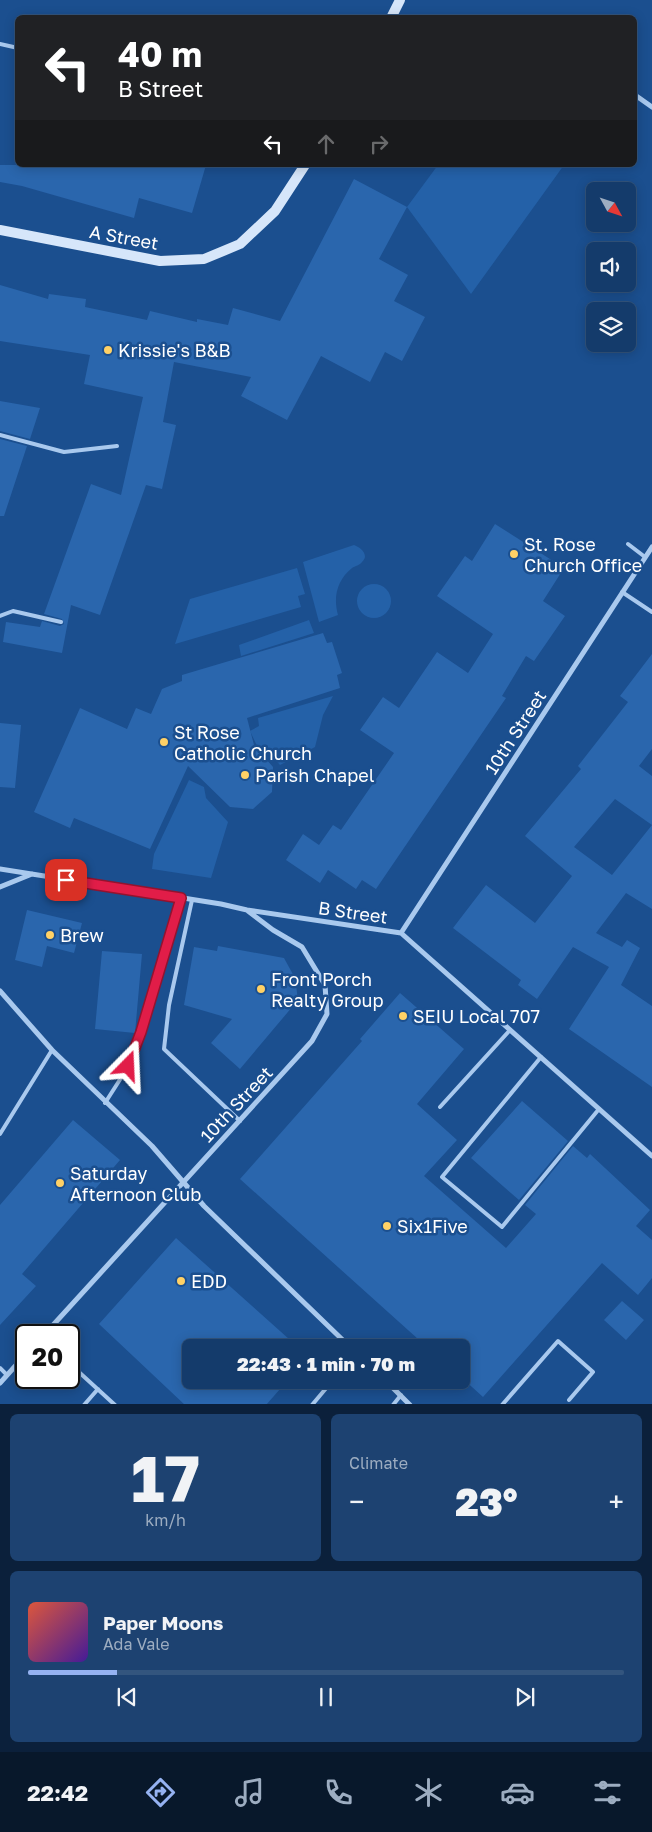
<!DOCTYPE html>
<meta charset="utf-8">
<style>
:root{--surface:#143b6b;--page:#1d4271;--text:#f1f3f6;--muted:#9dadc1;--line:#33557e;--accent:#95b2f1}
body{margin:0;font-family:"Golos Text",sans-serif;background:var(--page);color:var(--text);height:100vh;display:flex;flex-direction:column;font-size:19px;white-space:nowrap}
*{box-sizing:border-box;margin:0}
p{font-size:16px;color:var(--muted)}
.icon{flex:none;width:28px;height:28px;fill:none;stroke:currentColor;stroke-width:2;stroke-linecap:round;stroke-linejoin:round}
.map{position:relative;height:1404px;overflow:hidden}
.sheet{display:flex;flex-direction:column;gap:10px;padding:10px;background:#0b203b;flex:1}
.sheet>*{flex:none}
.hud{position:absolute;left:15px;top:15px;width:622px;height:152px;border-radius:8px;box-shadow:0 2px 12px #0003,0 0 0 1px var(--line);background:#202124;color:#fff;overflow:hidden}
.needle{width:32px;rotate:130deg}
.tools{position:absolute;left:586px;top:182px;display:grid;gap:10px}
.tools a{display:grid;place-items:center;width:50px;height:50px;border-radius:8px;background:var(--surface);box-shadow:0 2px 12px #0003,0 0 0 1px var(--line);font-size:25px}
.speed{position:absolute;left:15px;top:1324px;display:flex;gap:10px;font-size:25px;font-weight:700;text-align:center}
.speed>*{display:grid;place-content:center;width:65px;height:65px;border-radius:50%;background:var(--surface);box-shadow:0 2px 12px #0003,0 0 0 1px var(--line);line-height:1}
.speed .limit{border:2px solid #111;border-radius:8px;background:#fff;color:#111}
.pin{position:absolute;display:grid;place-items:center;width:42px;height:42px;color:#fff;margin:-21px;border-radius:10px;box-shadow:0 2px 8px #0006}
.me{position:absolute;width:55px;margin:-28px;rotate:21deg;stroke-linejoin:round;filter:drop-shadow(0 0 4px #0008)}
.turn{display:flex;align-items:center;gap:18px;height:105px;padding:0 20px;font-size:22px}
.turn .icon{width:65px;height:65px;stroke-width:2.5}
.turn b{display:block;font-size:35px;line-height:42px}
.lanes{display:flex;align-items:center;height:48px;padding:0 20px;background:#0003;justify-content:center;gap:25px;direction:ltr}
.lanes .off{opacity:.35}
.big{font-size:38px;font-weight:800;line-height:1.1}
.sheet .widget{flex:1;display:flex;flex-direction:column;justify-content:center;gap:8px;min-width:0;padding:0 18px;border-radius:8px;background:var(--page)}
.sheet .dial{align-items:center;gap:0}
.dial b{font-size:65px;line-height:1}
.song{display:flex;align-items:center;gap:15px}
.cover{width:60px;height:60px;border-radius:8px;background:linear-gradient(135deg,hsl(10 70% 55%),hsl(260 70% 35%))}
.played{height:5px;border-radius:2px;background:linear-gradient(90deg,var(--accent) 15%,var(--line) 15%)}
.keys{display:flex;justify-content:space-around;direction:ltr}
.heat{display:flex;justify-content:space-between;align-items:center;font-size:28px;direction:ltr}
.sheet .tiles{flex:1;display:grid;gap:10px;grid-template-columns:1fr 1fr}
.widget:last-child{grid-column:span 2}
.trip{position:absolute;left:182px;top:1339px;width:288px;height:50px;border-radius:8px;background:var(--surface);box-shadow:0 2px 12px #0003,0 0 0 1px var(--line);font-weight:800;line-height:50px;text-align:center}
.tab-bar{display:flex;height:80px;justify-content:space-around;align-items:center;background:#08182b;color:var(--muted)}
.tab-bar .icon{width:35px;height:35px}
.tab-bar .selected{color:var(--accent)}
.tab-bar b{font-size:22px;color:var(--text)}
.map>svg:first-child{display:block}
</style>
<div class="map">
<svg width="652" height="1405" viewBox="0 0 652 1405">
<rect width="100%" height="100%" fill="#1b4f8f"/>
<!-- green -->
<path fill="#2461a8" d="M438 165H564L471 294 407 207Z
M354 545C360 547 370 555 362 562 360 565 355 566 352 568 337 580 333 597 338 615L319 622 303 562Z
M297 568 305 594 298 596 301 607 175 644 190 599Z
M357 601a17 17 0 1 1 34 0a17 17 0 1 1-34 0Z
M309 620 314 633 241 656 239 645Z
M333 696 323 715 315 747 280 765 265 748 257 746 250 731 259 726 258 718Z
M189 780 204 787 206 798 228 822 211 878 152 869 154 854Z"/>
<!-- building -->
<path fill="#2a66ad" fill-rule="evenodd" d="M0 165H206L192 213 139 198 134 218 22 186 0 182Z
M354 179 407 207 379 259 408 275 394 301 425 317 402 361 385 352 370 382 321 356 287 420 241 396 251 377 174 362 163 422 176 425 162 489 146 485 100 615 71 605 62 653 3 642 6 622 40 627 42 621 60 626 64 624 62 619 44 614 91 484 121 495 143 397 84 384 90 355 0 341V285L48 299 49 294 86 299 85 307 147 320 150 311 197 322V319L228 325 233 308 280 321Z
M0 401 40 408 30 439 0 431Z
M0 439 27 446 4 516H0Z
M495 524 564 568 543 601 565 616 534 661 526 656 502 696 506 698 376 889 362 880 356 889 328 870 320 883 286 860 303 834 319 845 333 825 341 830 394 753 360 730 383 697 399 708 437 652 468 673 493 634 437 596 465 556 472 561Z
M323 633 327 643 332 642 342 673 337 675 340 688 247 718 254 745 273 767 272 792 253 809 230 807 188 766 150 849 74 818 70 828 34 812 80 708 127 729 136 708 151 714 162 689 182 681V675Z
M652 654V749L639 766 652 776V909L626 893 596 933 622 947 627 940 640 948 621 985 652 1006V1087L569 1029 609 967 573 947 537 999 518 985 521 980 453 928 486 885 535 923 572 876 525 836 581 769 578 766 628 702 620 696ZM615 799 652 825 612 875 574 847Z
M0 723 21 725 15 788 0 787Z
M27 910 82 923 74 953 47 946 42 967 15 960Z
M218 946 284 958 295 978 298 1000 240 1069 211 1043 232 1019 184 1005 194 947 217 951Z
M102 951 142 954 135 1033 95 1029Z
M400 993 464 1049 417 1104 457 1140 424 1176 506 1248 536 1214 525 1205 573 1146 587 1158 590 1154 650 1210 636 1226 652 1240V1278L638 1295 602 1263 483 1397 461 1377V1348H428L240 1179 362 1041 360 1039Z
M522 1101 568 1141 519 1200 471 1158Z
M73 1120 120 1160 22 1274 36 1286 0 1325V1205Z
M176 1238 299 1348H191V1380H288L266 1405H185L99 1324Z
M622 1301 644 1320 626 1340 604 1320Z"/>
<g fill="none" stroke-linecap="round" stroke-linejoin="round">
<!-- lane -->
<path stroke="#a9c9ee" stroke-width="4" d="M0 44 18 48
M0 435 64 452 117 446
M628 544 645 557
M622 592 652 612
M0 616 13 611 61 622
M192 900 169 1005 164 1049 240 1121
M541 1057 442 1177 502 1227 599 1109
M105 1103 128 1067 141 1032 181 898
M440 1107 510 1030
M0 1134 52 1050
M69 1363 115 1405
M0 1368 7 1375
M84 1405 98 1389
M312 1405 333 1380
M393 1405 401 1395
M502 1405 558 1341 593 1372 569 1400"/>
<!-- street -->
<path stroke="#a9c9ee" stroke-width="5" d="M635 95 652 107
M0 869 221 904 247 910 401 933 652 1156
M0 887 32 874
M401 933 652 547
M0 991 52 1050 152 1146 204 1206 351 1348
M44 1335 312 1041 327 1014 325 985 302 947 273 930 248 911
M385 1380 410 1405
M0 1383 26 1354"/>
<!-- secondary -->
<path stroke="#d6e6fa" stroke-width="10" d="M391 18 400 0
M0 230 160 261 204 259 240 244 275 211 305 165"/>
</g>
<g fill="none" stroke-linecap="round" stroke-linejoin="round">
<defs>
<path id="route" d="M66 880 181 898 141 1032 128 1066"/>
</defs>
<!-- route casing -->
<use href="#route" stroke="#92132f" stroke-width="12"/>
<!-- route -->
<use href="#route" stroke="#e11d48" stroke-width="9"/>
</g>
<!-- markers -->
<g fill="#ffd166" stroke="#1b4f8f" stroke-width="2">
<circle cx="108" cy="350" r="5"/>
<circle cx="514" cy="554" r="5"/>
<circle cx="164" cy="742" r="5"/>
<circle cx="245" cy="775" r="5"/>
<circle cx="50" cy="935" r="5"/>
<circle cx="261" cy="989" r="5"/>
<circle cx="403" cy="1016" r="5"/>
<circle cx="60" cy="1183" r="5"/>
<circle cx="387" cy="1226" r="5"/>
<circle cx="181" cy="1281" r="5"/>
</g>
<g text-anchor="middle" dominant-baseline="central" stroke-width="5" stroke-linejoin="round" paint-order="stroke">
<!-- street labels -->
<g font-size="18" fill="#fff" stroke="#1b4f8f">
<text transform="translate(124 237) rotate(10)">A Street</text>
<text transform="translate(515 732) rotate(-57)">10th Street</text>
<text transform="translate(353 912) rotate(8)">B Street</text>
<text transform="translate(236 1104) rotate(-47)">10th Street</text>
</g>
<!-- poi labels -->
<g font-size="18" fill="#fff" stroke="#1b4f8f" text-anchor="start">
<text x="118" y="350">Krissie's B&amp;B</text>
<text x="524" y="544">St. Rose<tspan x="524" dy="21">Church Office</tspan></text>
<text x="174" y="732">St Rose<tspan x="174" dy="21">Catholic Church</tspan></text>
<text x="255" y="775">Parish Chapel</text>
<text x="60" y="935">Brew</text>
<text x="271" y="979">Front Porch<tspan x="271" dy="21">Realty Group</tspan></text>
<text x="413" y="1016">SEIU Local 707</text>
<text x="70" y="1173">Saturday<tspan x="70" dy="21">Afternoon Club</tspan></text>
<text x="397" y="1226">Six1Five</text>
<text x="191" y="1281">EDD</text>
</g>
</g>
</svg>
<div class="tools">
<a><svg class="needle" viewBox="-14 -14 28 28"><path d="M0-13l5 13h-10z" fill="#e53935"/><path d="M0 13l5-13h-10z" fill="#9dadc1"/></svg></a>
<a><svg class="icon" aria-label="sound" viewBox="0 0 24 24"><path d="M4 9h4l5-4v14l-5-4H4zM17 9q2 3 0 6"/></svg></a>
<a><svg class="icon" aria-label="layers" viewBox="0 0 24 24"><path d="M12 4l9 5-9 5-9-5zM3 14l9 5 9-5"/></svg></a>
</div>
<div class="speed"><div class="limit">20</div></div>
<div class="pin" style="left:66px;top:880px;background:#d93025"><svg class="icon" aria-label="arrive" viewBox="0 0 24 24"><path d="M6 21V4h12l-3 4 3 4H6"/></svg></div>
<svg class="me" style="left:128px;top:1066px" viewBox="-20 -20 40 40"><path d="M0-17L14 15 0 8-14 15z" fill="#e11d48" stroke="#fff" stroke-width="4"/></svg>
<div class="trip">22:43 · 1 min · 70 m</div>
<div class="hud">
<div class="turn"><svg class="icon" aria-label="left" viewBox="0 0 24 24"><path d="M17 20v-9H6M10 6l-5 5 5 5"/></svg><div><b>40 m</b>B Street</div></div>
<div class="lanes"><svg class="icon" aria-label="left" viewBox="0 0 24 24"><path d="M17 20v-9H6M10 6l-5 5 5 5"/></svg><svg class="icon off" aria-label="ahead" viewBox="0 0 24 24"><path d="M12 20V5M6 11l6-6 6 6"/></svg><svg class="icon off" aria-label="right" viewBox="0 0 24 24"><path d="M7 20v-9h11M14 6l5 5-5 5"/></svg></div>
</div>
</div>
<section class="sheet">
<div class="tiles">
<div class="widget dial"><b>17</b><p>km/h</p></div>
<div class="widget"><p>Climate</p>
<div class="heat"><a>−</a><b class="big">23°</b><a>+</a></div>
</div>
<div class="widget">
<div class="song"><i class="cover"></i><div><b>Paper Moons</b><p>Ada Vale</p></div></div>
<div class="played"></div>
<div class="keys"><svg class="icon" aria-label="previous" viewBox="0 0 24 24"><path d="M18 5L8 12l10 7zM5 5v14"/></svg><svg class="icon" aria-label="pause" viewBox="0 0 24 24"><path d="M8 5v14M16 5v14"/></svg><svg class="icon" aria-label="next" viewBox="0 0 24 24"><path d="M6 5l10 7-10 7zM19 5v14"/></svg></div>
</div>
</div>
</section>
<nav class="tab-bar">
<b>22:42</b>
<svg class="icon selected" aria-label="directions" viewBox="0 0 24 24"><path d="M12 3l9 9-9 9-9-9zM9 14v-3h6M13 9l2 2-2 2"/></svg>
<svg class="icon" aria-label="music" viewBox="0 0 24 24"><path d="M9 18V5l10-2v13"/><circle cx="6" cy="18" r="3"/><circle cx="16" cy="16" r="3"/></svg>
<svg class="icon" aria-label="phone" viewBox="0 0 24 24"><path d="M5 4h4l2 5-3 2q2 4 5 5l2-3 5 2v4C11 20 4 13 5 4z"/></svg>
<svg class="icon" aria-label="climate" viewBox="0 0 24 24"><path d="M12 3v18M4 7l16 10M4 17L20 7"/></svg>
<svg class="icon" aria-label="car" viewBox="0 0 24 24"><path d="M5 17H2v-5l4-1 3-4h7l3 4 3 1v5h-3M9 17h6M6 11h13"/><circle cx="7" cy="17" r="2"/><circle cx="17" cy="17" r="2"/></svg>
<svg class="icon" aria-label="filters" viewBox="0 0 24 24"><path d="M4 7h16M4 17h16"/><circle cx="9" cy="7" r="2"/><circle cx="15" cy="17" r="2"/></svg>
</nav>
